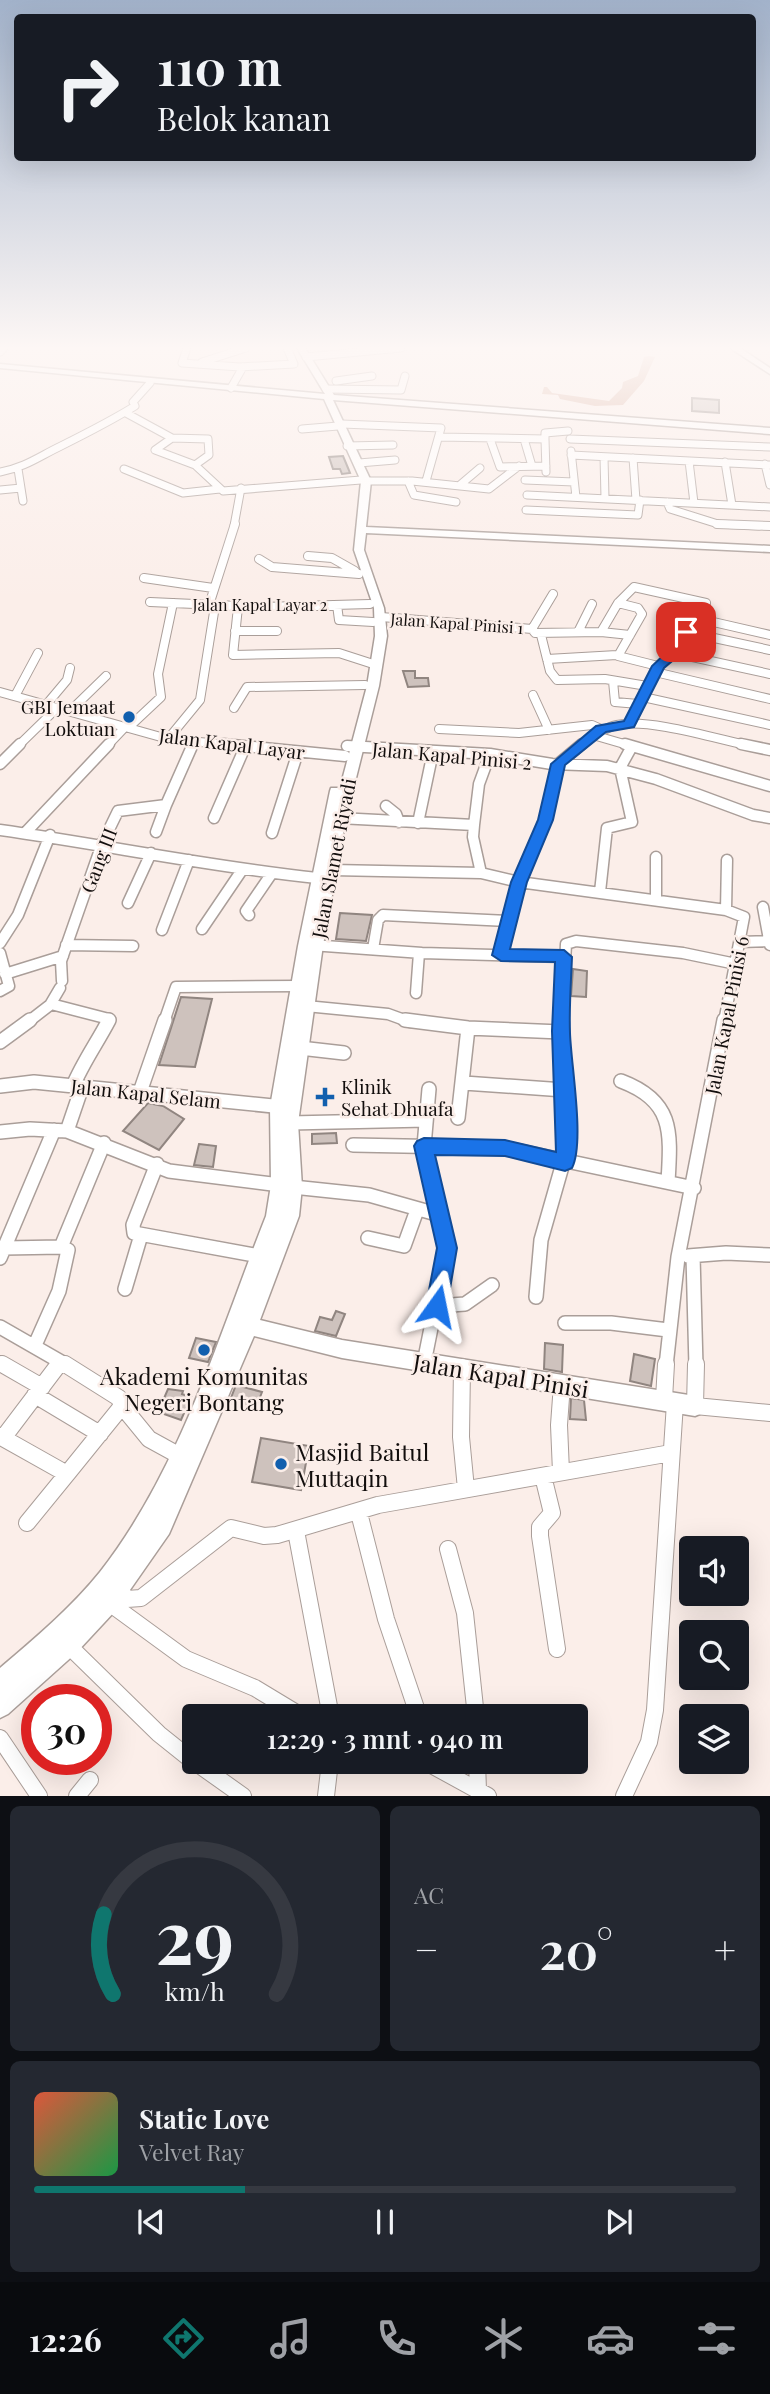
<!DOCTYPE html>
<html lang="id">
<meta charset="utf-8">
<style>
:root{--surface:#171b24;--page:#242831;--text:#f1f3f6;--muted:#9ea1a6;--line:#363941;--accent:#0f766e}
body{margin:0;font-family:"Playfair Display",serif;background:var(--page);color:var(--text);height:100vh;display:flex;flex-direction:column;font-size:26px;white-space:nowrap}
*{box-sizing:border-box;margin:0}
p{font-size:23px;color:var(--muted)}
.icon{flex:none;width:38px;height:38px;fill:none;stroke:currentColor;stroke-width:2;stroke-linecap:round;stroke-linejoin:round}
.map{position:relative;height:1796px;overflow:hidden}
.details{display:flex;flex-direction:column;gap:10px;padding:10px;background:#0d0f14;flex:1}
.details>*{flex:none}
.top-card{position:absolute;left:14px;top:14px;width:742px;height:147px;border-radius:7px;box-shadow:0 7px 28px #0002;background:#171b24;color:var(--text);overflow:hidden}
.buttons{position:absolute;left:679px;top:1536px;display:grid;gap:14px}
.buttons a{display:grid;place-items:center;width:70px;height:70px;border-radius:7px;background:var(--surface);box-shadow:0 7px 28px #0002;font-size:35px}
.speed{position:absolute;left:21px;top:1684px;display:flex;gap:14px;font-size:35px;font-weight:700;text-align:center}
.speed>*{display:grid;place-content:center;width:91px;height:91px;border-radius:50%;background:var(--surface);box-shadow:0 7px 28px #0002;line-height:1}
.speed .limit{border:10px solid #d22;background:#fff;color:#111}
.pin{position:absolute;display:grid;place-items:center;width:60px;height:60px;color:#fff;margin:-30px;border-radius:14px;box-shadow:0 4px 10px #0006}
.me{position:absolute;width:77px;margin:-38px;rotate:12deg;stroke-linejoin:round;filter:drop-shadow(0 0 5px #0008)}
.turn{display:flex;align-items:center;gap:24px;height:147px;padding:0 28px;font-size:32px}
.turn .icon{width:91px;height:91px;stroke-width:2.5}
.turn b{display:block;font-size:49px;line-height:60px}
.big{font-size:52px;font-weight:600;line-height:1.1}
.details .card{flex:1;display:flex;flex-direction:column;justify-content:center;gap:10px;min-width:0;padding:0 24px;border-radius:10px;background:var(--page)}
.details .dial{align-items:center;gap:0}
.dial svg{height:182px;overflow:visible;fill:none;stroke:var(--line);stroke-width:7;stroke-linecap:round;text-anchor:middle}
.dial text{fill:var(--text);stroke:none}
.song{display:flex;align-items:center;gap:21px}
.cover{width:84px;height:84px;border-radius:10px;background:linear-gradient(135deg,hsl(10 70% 55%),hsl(140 70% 35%))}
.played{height:7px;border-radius:4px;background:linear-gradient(90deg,var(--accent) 30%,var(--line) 30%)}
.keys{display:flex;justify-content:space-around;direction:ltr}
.heat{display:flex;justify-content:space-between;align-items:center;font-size:38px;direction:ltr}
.details .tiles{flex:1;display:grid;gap:10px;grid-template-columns:1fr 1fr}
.card:last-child{grid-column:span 2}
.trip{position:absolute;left:182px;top:1704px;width:406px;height:70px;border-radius:7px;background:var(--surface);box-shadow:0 7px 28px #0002;font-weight:600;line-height:70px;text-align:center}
.menu{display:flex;height:112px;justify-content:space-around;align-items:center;background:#090b0e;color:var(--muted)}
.menu .icon{width:49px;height:49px}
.menu .on{color:var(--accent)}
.menu b{font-size:32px;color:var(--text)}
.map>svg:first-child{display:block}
</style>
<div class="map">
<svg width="770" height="1796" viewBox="0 0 770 1796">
<rect width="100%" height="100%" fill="#fbeee9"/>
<!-- water -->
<path fill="#d9af9e" d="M649 356 655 357 644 381 623 405 595 406 560 399 558 395 542 394 544 387H547L552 393 609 401 622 388 623 382 638 376 644 357Z"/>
<!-- building -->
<path fill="#cec2bd" stroke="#908580" stroke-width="2" d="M692 398 719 400V413L692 411Z
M343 456 348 468 350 473 342 474 340 469H333L329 457Z
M403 671H415V678H428L429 686 408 687Z
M340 913 372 915 366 941 336 939Z
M573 969 587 971 586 997 571 996Z
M181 997 212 999 195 1067 159 1065Z
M148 1103 163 1106 184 1119 159 1150 123 1131Z
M336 1133 337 1143 312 1144V1134Z
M199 1144 216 1146 213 1167 194 1165Z
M336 1311 345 1314 336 1336 315 1331 320 1317 332 1320Z
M196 1338 216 1342 208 1362 189 1358Z
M545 1343 563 1345 562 1372 544 1369Z
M634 1354 655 1359 651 1386 630 1381Z
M236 1385 262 1392 255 1410 229 1403Z
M168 1389 183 1391 182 1394 191 1397 181 1420 158 1412Z
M571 1398 584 1400 586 1420 570 1419Z
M261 1438 309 1446 301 1490 252 1482Z"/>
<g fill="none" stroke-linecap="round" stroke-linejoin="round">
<defs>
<path id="street-far4" d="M187 348 182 363 240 367 294 364 287 348
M0 352 4 348
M306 357 401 348
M202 362 246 348
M336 381 372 376
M231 388 243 367
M326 389 401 390 405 376
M126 413 172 438
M342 424 441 428 426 481
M302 429 338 426
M439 437 545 439V433L568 431
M172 438 208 439 209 455 195 465 155 450Z
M490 439 500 467 546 466
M524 439 532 466
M545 439 546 472
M570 439 770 447
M347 446 393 445
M571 451 576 497
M571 455 770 465
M604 457 605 498
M633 458 636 500
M689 461 694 503
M725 462 732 505
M359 463 395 460
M765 464 770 485
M195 465 223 491 361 480
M18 469 23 501
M124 469 183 493 220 489
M0 472C26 467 38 457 61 446 87 433 111 421 135 406L133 402 150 383
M525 480 574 482
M366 481H412L489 489 519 466
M408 481 414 495 456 502
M460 485 480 468
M0 490 21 488
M527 495 770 507
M667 502 670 509 718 524 759 526
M526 510 638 515 640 500
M234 526 241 488"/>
<path id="street-far3" d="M717 524 770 526
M308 556 332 558 355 571
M259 559 272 567 359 574
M144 578 213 588
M553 594 532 629 535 633 601 632 618 603 634 587 706 603 674 653 658 666 629 724
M150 602 261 607 370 604
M618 603 638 608 642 614 618 656 658 666
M209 605 235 524
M337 605 339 620 373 622
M238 607 233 655 339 653 370 663
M381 617 532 629
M696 618 770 635
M235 631H277
M578 632 592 604
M601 632 630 635
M686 632 770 650
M541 635 550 671 557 680 605 679 647 686
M674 653 770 674
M547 659 617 655
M655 672 770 699
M613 681 615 702 638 704
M0 692 168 739 241 746
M533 695 549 730
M15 696 38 653
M643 697 770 725
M46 705 67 680 70 668
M234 708 247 687 365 685
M70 711 106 676
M129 727 161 697 158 674 173 603
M439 729 519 733 592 725 601 729
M593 735 631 746
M168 739 200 700 215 606
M18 746 57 708
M107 746 126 726
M193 746 194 743
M580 746C591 737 603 728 617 725 648 718 717 739 750 746"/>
<path id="street-far2" d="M223 744 345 756
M625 744 770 786
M741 744 770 750
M347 746 490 754 552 764 607 766 656 779 753 815 770 818
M0 764 20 744
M386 806 396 814 399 822
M214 818 245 747
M339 818 474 825 473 837 481 873
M418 823 433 752
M474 825 479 784 490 754
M0 830C106 845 211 867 317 878
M26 832 109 744
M156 832 166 805
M272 833 298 752
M656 857V899
M332 870 481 873 519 882 726 910 744 917 724 1022
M600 892 607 828 632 822 620 768 631 748
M128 903 151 853
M763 907 770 945
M726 910 727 860
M249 915 246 911 272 873
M202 929 242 870
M162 930 189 860
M740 942 768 941
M0 943 18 915 50 835
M66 945 133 946
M311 945 422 953 564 957
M373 949 378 920 383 915 508 921
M0 953 9 986 0 991
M501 955 519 882 545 820 558 764 582 744
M5 974 63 956
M62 981 61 961 102 844 118 811 166 805 193 744
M416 993 419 953
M51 1004 109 1019 108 1022
M306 1006 388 1014 410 1022
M28 1022 50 1005 60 988
M164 1022 176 987 298 986
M562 1022 566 944 576 941 683 953 736 964"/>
<path id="street-far1" d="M405 1020 468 1028 561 1032
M0 1042 30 1020
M300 1048 344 1053
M621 1081C674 1101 671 1132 668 1182
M464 1083 564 1090
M0 1086 34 1082 283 1107
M73 1086C83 1062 97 1043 109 1020
M140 1092 165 1020
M458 1118 468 1028
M290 1123 426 1120
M67 1131 82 1087
M0 1132 30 1129 67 1131 169 1171 280 1185
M353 1145 505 1148 694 1188
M157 1164 133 1225 134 1233 259 1256
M293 1187 369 1195 440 1215
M368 1238 404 1246 417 1210
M61 1247 104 1143
M4 1248 61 1247 68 1250 59 1291 35 1345
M688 1256 726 1253 770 1255
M693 1256 696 1366
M0 1258 54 1130
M125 1289 141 1235
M536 1297 541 1240 567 1149 562 1020
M437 1306 465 1304 492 1285
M565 1323H611L668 1330
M0 1327 68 1366
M0 1363 5 1366
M424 1363 447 1248 424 1146 429 1089
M58 1366 61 1362
M666 1366 678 1257 724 1020"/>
<path id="street" d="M2 1364 42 1387
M696 1364 695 1406 770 1413
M462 1367 461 1437 466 1489
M35 1395 100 1434
M664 1399 666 1364
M122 1406 149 1439 180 1456
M0 1436 3 1438 59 1364
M3 1438 67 1474 122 1406 119 1398 65 1364
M561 1472 559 1425 562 1384
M543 1476 552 1513 540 1527V1536L557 1649
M359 1513 386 1619 419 1717
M27 1523 67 1474
M296 1531 331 1717
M448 1549 465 1613 476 1717
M119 1589 127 1599 141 1598 231 1528 264 1536 277 1535 378 1505 671 1453
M108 1602 186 1659 255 1688 303 1717
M68 1645 159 1734 194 1762
M0 1738 39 1796
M195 1762 243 1796
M426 1762 488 1796
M477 1762 478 1790
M77 1796 90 1780
M326 1796 330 1762
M624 1796 649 1742 655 1710 675 1403"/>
<path id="secondary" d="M297 348H305L334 395 770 428V434L333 400 371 481 366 527 770 546V552L366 533 364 550 384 608 387 636 379 686 346 818 323 945 298 1123 302 1187 299 1216 260 1320 342 1340 695 1396 702 1399 705 1406 702 1413 695 1416 342 1358 254 1336 169 1534 116 1610 76 1653 8 1714 0 1718V1668C35 1638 71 1608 100 1572 181 1468 218 1337 266 1216L271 1185 270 1107 298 946 330 791 331 788H340L367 686 375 636 374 608 354 550 361 481 324 399 0 368V364L325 394Z
M730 348H740L770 368V374Z"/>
</defs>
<!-- street-far4 casing -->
<use href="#street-far4" stroke="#aa9e99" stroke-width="9"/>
<!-- street-far3 casing -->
<use href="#street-far3" stroke="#aa9e99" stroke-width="10"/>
<!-- street-far2 casing -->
<use href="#street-far2" stroke="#aa9e99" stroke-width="13"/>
<!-- street-far1 casing -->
<use href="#street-far1" stroke="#aa9e99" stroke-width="16"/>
<!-- street casing -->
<use href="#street" stroke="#aa9e99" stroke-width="18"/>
<!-- secondary casing -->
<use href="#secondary" stroke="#aa9e99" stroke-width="3"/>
<!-- street-far4 -->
<use href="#street-far4" stroke="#fff" stroke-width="7"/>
<!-- street-far3 -->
<use href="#street-far3" stroke="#fff" stroke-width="8"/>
<!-- street-far2 -->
<use href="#street-far2" stroke="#fff" stroke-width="10"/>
<!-- street-far1 -->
<use href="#street-far1" stroke="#fff" stroke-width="13"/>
<!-- street -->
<use href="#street" stroke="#fff" stroke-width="16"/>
<!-- secondary -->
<use href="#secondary" fill="#fff" fill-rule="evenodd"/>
</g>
<!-- sky -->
<linearGradient id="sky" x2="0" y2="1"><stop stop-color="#a2b2ca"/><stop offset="0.58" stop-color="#fdf7f5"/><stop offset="1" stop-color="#fdf7f5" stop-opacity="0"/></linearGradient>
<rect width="770" height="600" fill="url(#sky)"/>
<!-- route -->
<path fill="#1a73e8" stroke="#114b97" stroke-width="2" d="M681 629 692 632 678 656 664 668 634 727 606 732 565 765 553 820 527 882 510 949 564 950 572 957C571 982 569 1008 570 1033 571 1065 585 1142 572 1168L565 1171 505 1156 435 1155 457 1248 447 1306 444 1313 437 1315 429 1313 426 1306 437 1248 414 1146 417 1141 424 1138 505 1140 556 1152 552 1031 555 962 501 961 492 955 511 882 538 820 551 764 596 726 624 721 652 666 668 651Z"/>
<!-- markers -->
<g fill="#115fae" stroke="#fbeee9" stroke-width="2.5">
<circle cx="129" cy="717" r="7"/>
<path d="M321.5 1086.5h7v7h7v7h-7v7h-7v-7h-7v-7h7z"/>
<circle cx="204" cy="1350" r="7"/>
<circle cx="281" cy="1464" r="7"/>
</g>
<g text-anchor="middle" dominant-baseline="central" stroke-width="5" stroke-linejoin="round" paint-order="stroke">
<!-- far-street labels -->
<g font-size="16" fill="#120e0d" stroke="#fbeee9">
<text x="260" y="604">Jalan Kapal Layar 2</text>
<text transform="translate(457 623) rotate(4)">Jalan Kapal Pinisi 1</text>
</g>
<!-- poi labels -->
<g font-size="19" fill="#120e0d" stroke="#fbeee9" text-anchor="end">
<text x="115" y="706">GBI Jemaat<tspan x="115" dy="22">Loktuan</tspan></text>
<text x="341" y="1086" text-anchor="start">Klinik<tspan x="341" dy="22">Sehat Dhuafa</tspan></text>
</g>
<!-- street labels -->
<g font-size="19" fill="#120e0d" stroke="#fbeee9">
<text transform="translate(232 743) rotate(7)">Jalan Kapal Layar</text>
<text transform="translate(452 755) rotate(5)">Jalan Kapal Pinisi 2</text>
<text transform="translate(333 858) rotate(-79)">Jalan Slamet Riyadi</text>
<text transform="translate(98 860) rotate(-69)">Gang III</text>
<text transform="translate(726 1015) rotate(-79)">Jalan Kapal Pinisi 6</text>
<text transform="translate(146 1093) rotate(6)">Jalan Kapal Selam</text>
</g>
<!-- near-poi labels -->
<g font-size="23" fill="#120e0d" stroke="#fbeee9">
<text x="204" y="1375">Akademi Komunitas<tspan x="204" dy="26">Negeri Bontang</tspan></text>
<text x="295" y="1451" text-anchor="start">Masjid Baitul<tspan x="295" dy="26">Muttaqin</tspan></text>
</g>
<!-- near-street labels -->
<g font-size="23" fill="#120e0d" stroke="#fbeee9">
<text transform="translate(501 1375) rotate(9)">Jalan Kapal Pinisi</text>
</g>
</g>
</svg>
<div class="buttons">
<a><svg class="icon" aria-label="sound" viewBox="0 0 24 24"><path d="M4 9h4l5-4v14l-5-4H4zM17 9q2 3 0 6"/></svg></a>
<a><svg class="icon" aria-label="search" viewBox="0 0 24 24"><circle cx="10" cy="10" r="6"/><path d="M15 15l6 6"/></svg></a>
<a><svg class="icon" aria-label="layers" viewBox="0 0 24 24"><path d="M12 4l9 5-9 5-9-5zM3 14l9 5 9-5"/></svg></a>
</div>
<div class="speed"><div class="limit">30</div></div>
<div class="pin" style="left:686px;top:632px;background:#d93025"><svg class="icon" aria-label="arrive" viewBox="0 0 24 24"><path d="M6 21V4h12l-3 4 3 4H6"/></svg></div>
<svg class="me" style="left:437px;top:1306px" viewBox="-20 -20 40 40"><path d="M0-17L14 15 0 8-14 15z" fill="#1a73e8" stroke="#fff" stroke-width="4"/></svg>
<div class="trip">12:29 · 3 mnt · 940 m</div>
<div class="top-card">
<div class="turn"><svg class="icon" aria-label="right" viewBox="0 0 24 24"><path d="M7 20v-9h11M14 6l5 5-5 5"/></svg><div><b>110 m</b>Belok kanan</div></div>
</div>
</div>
<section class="details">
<div class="tiles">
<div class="card dial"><svg viewBox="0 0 100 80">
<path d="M14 69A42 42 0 1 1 86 69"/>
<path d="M14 69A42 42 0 0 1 10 34" stroke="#0f766e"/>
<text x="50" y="56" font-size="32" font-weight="700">29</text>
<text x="50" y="72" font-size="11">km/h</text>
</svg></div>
<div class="card"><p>AC</p>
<div class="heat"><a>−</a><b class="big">20°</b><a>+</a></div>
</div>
<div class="card">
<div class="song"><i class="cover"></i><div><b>Static Love</b><p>Velvet Ray</p></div></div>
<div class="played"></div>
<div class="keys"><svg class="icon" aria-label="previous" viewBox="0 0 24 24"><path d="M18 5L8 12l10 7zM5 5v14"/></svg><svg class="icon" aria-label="pause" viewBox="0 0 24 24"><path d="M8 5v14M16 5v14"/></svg><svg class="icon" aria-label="next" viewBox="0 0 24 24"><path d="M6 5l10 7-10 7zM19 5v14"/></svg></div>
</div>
</div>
</section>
<nav class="menu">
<b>12:26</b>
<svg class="icon on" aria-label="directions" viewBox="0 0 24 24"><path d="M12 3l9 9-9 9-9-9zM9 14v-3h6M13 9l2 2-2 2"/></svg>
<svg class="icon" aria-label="music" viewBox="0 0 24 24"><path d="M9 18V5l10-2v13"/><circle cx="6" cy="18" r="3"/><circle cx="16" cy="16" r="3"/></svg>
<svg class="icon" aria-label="phone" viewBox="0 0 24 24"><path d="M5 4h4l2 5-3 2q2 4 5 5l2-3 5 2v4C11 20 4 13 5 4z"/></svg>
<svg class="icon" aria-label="climate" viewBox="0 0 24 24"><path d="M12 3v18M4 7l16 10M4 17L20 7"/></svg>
<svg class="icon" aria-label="car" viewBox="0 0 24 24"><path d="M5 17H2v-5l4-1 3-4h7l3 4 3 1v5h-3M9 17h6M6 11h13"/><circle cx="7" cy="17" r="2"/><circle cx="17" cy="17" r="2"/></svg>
<svg class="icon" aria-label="filters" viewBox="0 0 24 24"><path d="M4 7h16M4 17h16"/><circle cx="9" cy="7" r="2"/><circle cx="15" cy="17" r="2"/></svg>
</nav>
